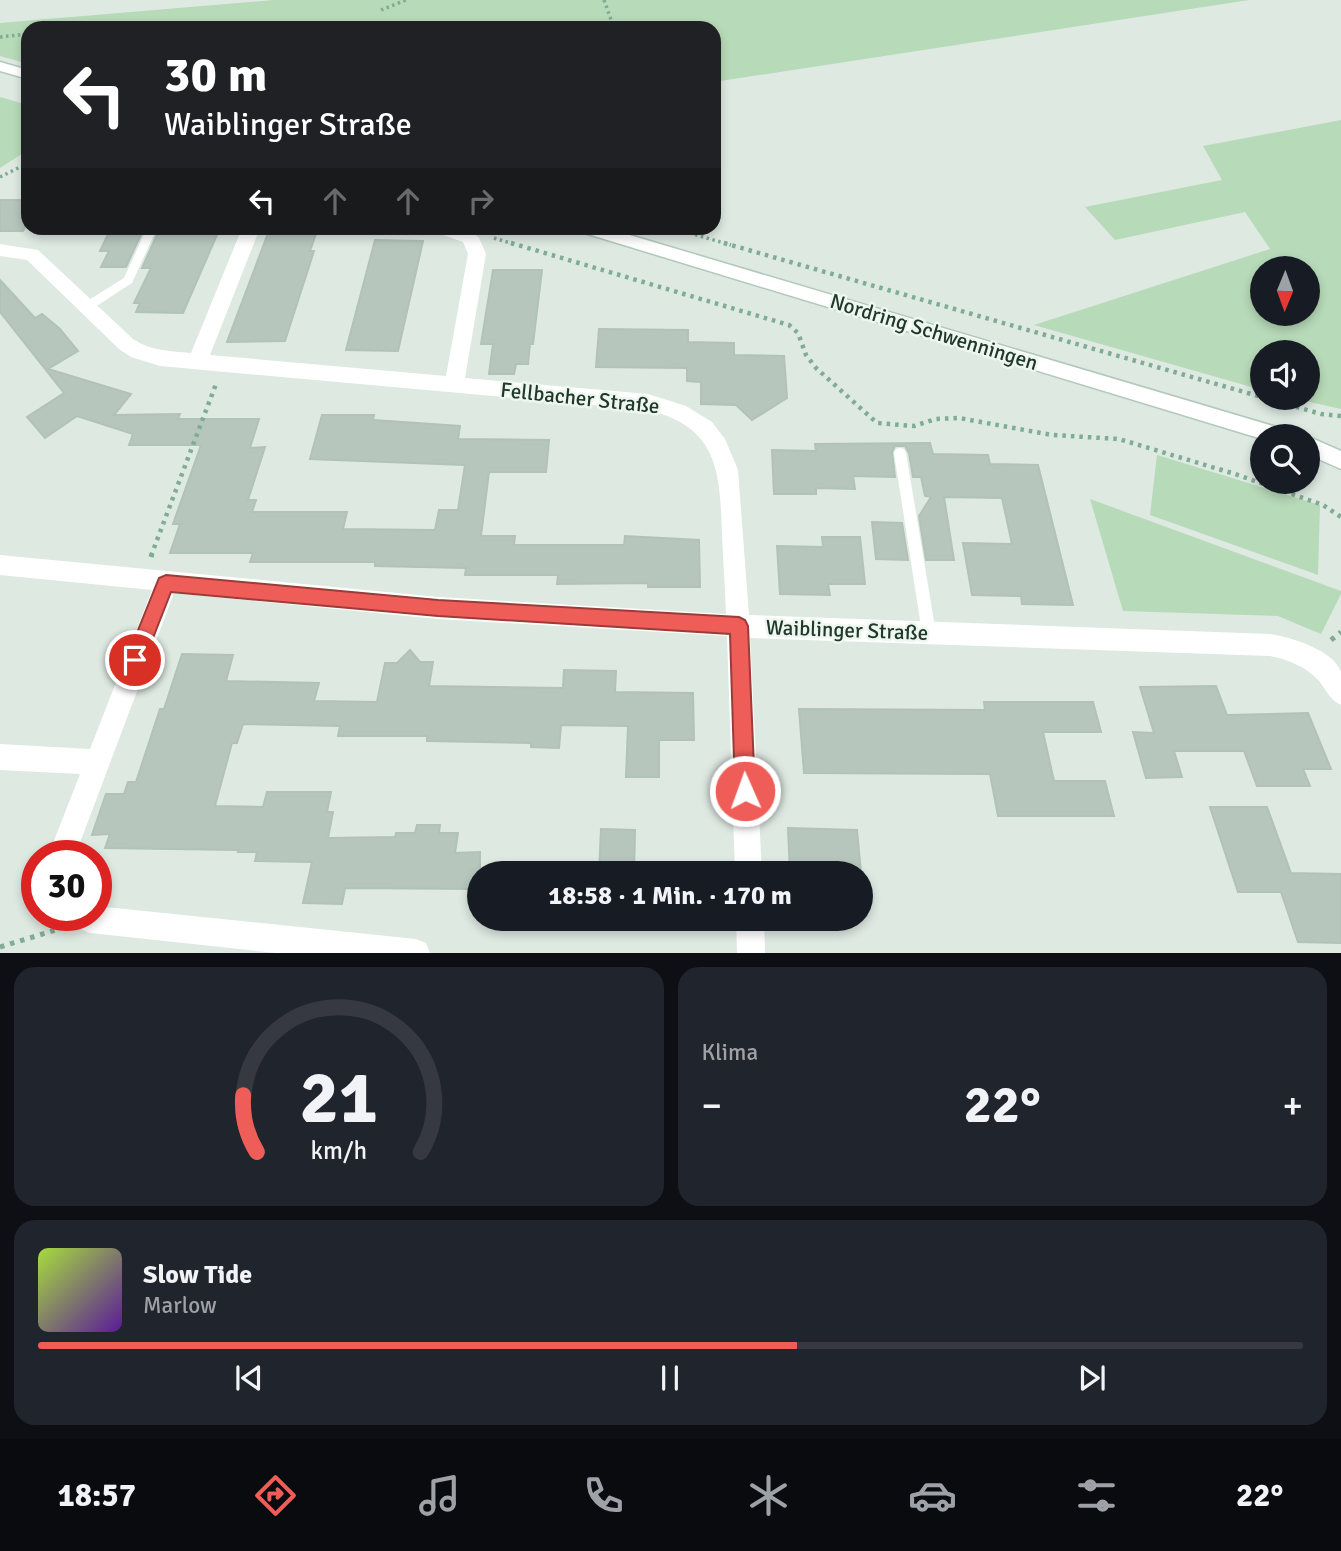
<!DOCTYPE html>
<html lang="de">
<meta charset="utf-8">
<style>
:root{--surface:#171b24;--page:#20242c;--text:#f1f3f6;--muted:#9ea1a6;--line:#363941;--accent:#ee5d57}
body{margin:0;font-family:Signika,sans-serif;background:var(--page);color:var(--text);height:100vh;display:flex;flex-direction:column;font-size:26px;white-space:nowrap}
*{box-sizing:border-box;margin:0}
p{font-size:23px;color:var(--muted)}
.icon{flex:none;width:38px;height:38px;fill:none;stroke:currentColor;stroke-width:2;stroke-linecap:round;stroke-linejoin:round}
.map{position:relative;height:953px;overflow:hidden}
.side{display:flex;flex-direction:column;gap:14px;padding:14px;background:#0d0f14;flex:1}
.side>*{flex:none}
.banner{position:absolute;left:21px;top:21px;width:700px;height:214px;border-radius:21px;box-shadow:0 4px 10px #0003;background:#202124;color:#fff;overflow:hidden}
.needle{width:46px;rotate:181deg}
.fabs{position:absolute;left:1250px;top:256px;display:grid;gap:14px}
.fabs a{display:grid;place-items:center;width:70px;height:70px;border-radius:50%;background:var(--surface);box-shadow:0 4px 10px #0003;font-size:35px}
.speed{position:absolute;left:21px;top:840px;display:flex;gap:14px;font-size:35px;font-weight:700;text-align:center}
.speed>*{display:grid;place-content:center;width:91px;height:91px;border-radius:50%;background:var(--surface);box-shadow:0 4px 10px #0003;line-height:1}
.speed .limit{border:10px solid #d22;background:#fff;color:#111}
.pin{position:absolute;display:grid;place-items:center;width:60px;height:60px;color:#fff;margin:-30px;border:4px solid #fff;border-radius:50%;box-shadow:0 2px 7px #0007}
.me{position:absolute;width:77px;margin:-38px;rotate:358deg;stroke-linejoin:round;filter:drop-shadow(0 0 5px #0008)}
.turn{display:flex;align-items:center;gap:24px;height:147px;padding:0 28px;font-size:32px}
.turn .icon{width:91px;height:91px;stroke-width:2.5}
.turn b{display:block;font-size:49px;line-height:60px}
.lanes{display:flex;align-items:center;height:66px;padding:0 28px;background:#0003;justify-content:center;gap:35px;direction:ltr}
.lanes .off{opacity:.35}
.big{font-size:52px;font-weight:700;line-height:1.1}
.side .card{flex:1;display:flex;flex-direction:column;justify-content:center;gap:10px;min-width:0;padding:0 24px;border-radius:21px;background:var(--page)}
.side .dial{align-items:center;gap:0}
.dial svg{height:182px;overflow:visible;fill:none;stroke:var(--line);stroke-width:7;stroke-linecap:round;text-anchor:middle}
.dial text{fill:var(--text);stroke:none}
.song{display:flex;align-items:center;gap:21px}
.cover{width:84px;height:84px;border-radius:10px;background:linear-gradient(135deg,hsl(80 70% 55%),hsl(270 70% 35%))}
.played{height:7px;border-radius:4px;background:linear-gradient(90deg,var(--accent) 60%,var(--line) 60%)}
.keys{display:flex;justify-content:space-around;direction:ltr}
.heat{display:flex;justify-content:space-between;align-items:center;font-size:38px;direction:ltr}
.side .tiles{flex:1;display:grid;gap:14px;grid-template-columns:1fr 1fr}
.card:last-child{grid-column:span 2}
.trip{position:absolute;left:467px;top:861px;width:406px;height:70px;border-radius:35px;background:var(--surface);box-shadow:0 4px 10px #0003;font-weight:700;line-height:70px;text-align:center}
.menu{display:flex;height:112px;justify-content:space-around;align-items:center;background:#090b0e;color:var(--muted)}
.menu .icon{width:49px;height:49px}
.menu .current{color:var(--accent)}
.menu b{font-size:32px;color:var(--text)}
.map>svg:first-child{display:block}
</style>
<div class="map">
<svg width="1341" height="953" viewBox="0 0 1341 953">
<rect width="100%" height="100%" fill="#dee9e2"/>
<!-- green -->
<path fill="#b7dab9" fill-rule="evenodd" d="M274 0H1249L714 82V28H28V64L0 56V23Z
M0 97 28 105V150L0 168Z
M1341 120V409L1288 397H1307V352H1262V390L1034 325 1270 249 1245 212 1115 240 1085 207 1222 180 1203 146ZM1262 268H1307V313H1262Z
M1157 455 1320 505 1318 575 1150 515Z
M1090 499 1341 591V594L1321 634 1278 616 1123 611Z"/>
<!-- building -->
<path fill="#b6c6bd" stroke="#b1c2b7" stroke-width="2" d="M0 200H28V222L23 231H0Z
M111 228H144L126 267H101L109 251H100Z
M160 228H220L183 313 136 312 140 303H134L151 268H142Z
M270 228H318L310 251H314L285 341 227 342Z
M375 240 423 241 398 351 346 350Z
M493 270H542L533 344H530L528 364H516L514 374H489L493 344H481Z
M0 280 35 318 42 314 60 329 78 351 48 369 131 394 114 415 180 414 178 419H259L250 448 265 447 248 500H256L252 512H347L343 529 435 530 439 510H458L465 465 310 459 322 415H374L373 420 460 426 458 439 549 440 546 472H489L481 536H515L514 545H624L625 536 699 540 700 587H648V583L557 584 558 575H465L466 568 375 566V562H250L253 553H170L180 524H173L201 445H129L133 434 77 416 45 438 27 417 64 393 0 312Z
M599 329 688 330V342L734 343V355L784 356 787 398 752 420 736 405 701 404V382L687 381V368L596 367Z
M930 443 933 454 988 455 990 464 1038 465 1073 605 1022 604 1021 596 972 595 963 543 1012 544 1002 498 944 497 954 560H926L919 516 931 497 925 496 921 477H913L909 453 905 446H895L892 452 895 477 853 476 855 489 816 488V494H774L772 450 816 451 815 444Z
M872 522 902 523 908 560 876 559Z
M822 537H860L865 584H828L830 595 780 594 777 546 823 547Z
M410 650 420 662H433L429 686 563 688 564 670 616 671 615 692 693 693 694 740H659V777H626L628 726 561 725 559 748 531 747V743L427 741V736H338L340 726 243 724 237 743H232L215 806 263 807 267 792H331L327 812H333L328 838 395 837 396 833H415L417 825H440L439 833H458L455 853 480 852V889L345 888 342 904 303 903 312 862 255 861 257 852H238L239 850 105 848 110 834 92 835 106 794H124L128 782H136L160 709H164L182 654 233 655 226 681 319 683 314 701 377 702 385 663H397Z
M1216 686 1227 715 1308 713 1331 769H1303L1310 786H1257L1244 751H1174L1182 777 1146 778 1133 732 1154 733 1140 687Z
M984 702H1093L1101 732H1043L1054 781H1105L1114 816H998L990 774 804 773 799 709 985 710Z
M1210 807H1267L1291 873 1341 874V943L1298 942 1281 892H1238Z
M788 828 857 830 861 873H790Z
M601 829 635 830 634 873H599Z"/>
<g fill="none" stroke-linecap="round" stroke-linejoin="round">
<defs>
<path id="secondary" d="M0 62 28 70V79L0 71Z
M579 228H606L1280 428 1287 430 1290 436H1262V439L581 232Z
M1307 436 1341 451V469L1307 454Z"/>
</defs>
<!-- secondary casing -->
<use href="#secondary" stroke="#b1c8bb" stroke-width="3"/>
<!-- path-far2 -->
<path stroke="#7fac94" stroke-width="3.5" stroke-dasharray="2.5 3.5" stroke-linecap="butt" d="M604 0 614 28
M381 10 406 0
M0 37 28 34
M0 177 28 163
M672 228 731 245
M494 238 517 245"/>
<!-- path-far1 -->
<path stroke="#7fac94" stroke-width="4.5" stroke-dasharray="3.5 5" stroke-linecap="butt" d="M511 243 789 325 798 333 806 355 816 368 877 423 914 426 936 419 959 418 1052 435 1119 439 1235 474 1323 505 1341 517
M724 243 1321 414 1341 416
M151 556 216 384"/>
<!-- path -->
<path stroke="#7fac94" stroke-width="5" stroke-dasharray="4.5 6" stroke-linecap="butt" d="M151 557 152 554
M1331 640 1341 632
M0 947 59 929"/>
<!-- service -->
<path fill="#fff" fill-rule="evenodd" d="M147 228H157L132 283 92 309H84L83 306 84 303 124 278Z
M900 448 904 449 906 453 936 633 934 638 929 640 924 638 922 633 894 453 896 449Z"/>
<!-- minor -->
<path fill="#fff" fill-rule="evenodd" d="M242 228H260L210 355 446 376 468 254 463 242 435 232 432 228H462L471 231 479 238 486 254 465 378 648 394 686 406 712 422 725 439 738 470 749 615 1270 634C1290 637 1334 650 1341 672 1341 681 1341 696 1341 705 1330 700 1327 691 1319 681 1305 666 1289 660 1270 656L750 638 762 873H735L727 636 438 619 174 593 75 856H48L80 774 0 770V744L90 749 152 590 0 575V555L438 597 726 614C725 587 723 560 722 534 720 471 718 427 648 410L160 366 131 357 119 349 27 260 0 256V244L38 250 133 339C151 351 170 351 191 353Z
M96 906 416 939 426 943 430 953H276L90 933 71 925 67 915H96Z
M736 919H764L765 953H737Z"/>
<!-- secondary -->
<use href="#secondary" fill="#fff" fill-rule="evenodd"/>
</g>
<!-- route -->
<path fill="#ee5d57" stroke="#9b3c39" stroke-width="2" d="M166 575 438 600 739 617 745 620 748 626 755 791 752 798 745 801 738 798 735 791 730 634 438 616 171 592 142 666 135 669 129 666 126 660 159 578Z"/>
<g text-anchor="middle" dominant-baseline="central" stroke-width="5" stroke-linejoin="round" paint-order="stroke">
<!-- street labels -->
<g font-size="21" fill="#20382c" stroke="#eef6f0">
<text transform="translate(934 332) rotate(17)">Nordring Schwenningen</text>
<text transform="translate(580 398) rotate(6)">Fellbacher Straße</text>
<text transform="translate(847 630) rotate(2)">Waiblinger Straße</text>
</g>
</g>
</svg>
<div class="fabs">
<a><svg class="needle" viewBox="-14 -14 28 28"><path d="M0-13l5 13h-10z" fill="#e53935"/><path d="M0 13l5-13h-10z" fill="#9ea1a6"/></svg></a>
<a><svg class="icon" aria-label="sound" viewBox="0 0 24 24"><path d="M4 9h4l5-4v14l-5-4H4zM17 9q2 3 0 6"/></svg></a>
<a><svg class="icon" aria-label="search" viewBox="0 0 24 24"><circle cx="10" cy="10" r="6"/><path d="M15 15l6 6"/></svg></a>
</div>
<div class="speed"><div class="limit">30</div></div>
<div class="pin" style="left:135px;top:660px;background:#d93025"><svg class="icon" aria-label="arrive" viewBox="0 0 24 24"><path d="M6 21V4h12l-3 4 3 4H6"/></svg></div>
<svg class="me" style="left:745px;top:791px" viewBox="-20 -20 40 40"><circle r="17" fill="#ee5d57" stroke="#fff" stroke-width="3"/><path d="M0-11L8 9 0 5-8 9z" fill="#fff"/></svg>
<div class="trip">18:58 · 1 Min. · 170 m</div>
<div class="banner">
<div class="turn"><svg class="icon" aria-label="left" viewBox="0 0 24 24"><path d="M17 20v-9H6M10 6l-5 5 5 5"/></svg><div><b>30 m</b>Waiblinger Straße</div></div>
<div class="lanes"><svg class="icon" aria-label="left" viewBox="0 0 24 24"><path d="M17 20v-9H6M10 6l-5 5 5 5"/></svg><svg class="icon off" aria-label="ahead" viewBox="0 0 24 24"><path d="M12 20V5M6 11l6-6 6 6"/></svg><svg class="icon off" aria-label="ahead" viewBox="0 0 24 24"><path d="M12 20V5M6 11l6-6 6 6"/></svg><svg class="icon off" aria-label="right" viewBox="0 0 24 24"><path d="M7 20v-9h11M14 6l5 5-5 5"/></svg></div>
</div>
</div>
<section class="side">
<div class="tiles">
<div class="card dial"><svg viewBox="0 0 100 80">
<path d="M14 69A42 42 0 1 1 86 69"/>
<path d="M14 69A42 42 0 0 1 8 44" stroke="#ee5d57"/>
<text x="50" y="56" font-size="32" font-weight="700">21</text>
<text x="50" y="72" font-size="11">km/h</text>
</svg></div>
<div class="card"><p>Klima</p>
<div class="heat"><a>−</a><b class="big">22°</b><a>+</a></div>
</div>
<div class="card">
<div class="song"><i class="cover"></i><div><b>Slow Tide</b><p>Marlow</p></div></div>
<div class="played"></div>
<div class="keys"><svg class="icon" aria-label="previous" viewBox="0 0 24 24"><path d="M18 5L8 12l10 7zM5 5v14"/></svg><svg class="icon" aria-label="pause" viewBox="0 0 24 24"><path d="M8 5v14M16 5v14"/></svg><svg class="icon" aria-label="next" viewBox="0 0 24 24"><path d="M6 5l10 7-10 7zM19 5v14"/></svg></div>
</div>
</div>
</section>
<nav class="menu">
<b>18:57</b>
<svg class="icon current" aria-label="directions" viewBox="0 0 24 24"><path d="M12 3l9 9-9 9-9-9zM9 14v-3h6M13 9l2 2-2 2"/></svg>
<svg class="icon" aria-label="music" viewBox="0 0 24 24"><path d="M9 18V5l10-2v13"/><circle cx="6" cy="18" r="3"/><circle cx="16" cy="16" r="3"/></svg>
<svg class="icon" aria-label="phone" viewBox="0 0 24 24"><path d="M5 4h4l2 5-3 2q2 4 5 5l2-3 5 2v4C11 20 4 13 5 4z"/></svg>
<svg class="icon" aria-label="climate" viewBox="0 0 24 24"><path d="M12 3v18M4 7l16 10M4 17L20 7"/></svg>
<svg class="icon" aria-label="car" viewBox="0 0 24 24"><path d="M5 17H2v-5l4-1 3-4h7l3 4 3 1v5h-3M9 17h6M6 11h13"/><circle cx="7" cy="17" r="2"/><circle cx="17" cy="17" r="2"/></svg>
<svg class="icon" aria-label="filters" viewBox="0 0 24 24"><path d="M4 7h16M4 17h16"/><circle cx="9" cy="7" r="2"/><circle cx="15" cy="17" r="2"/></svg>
<b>22°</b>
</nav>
